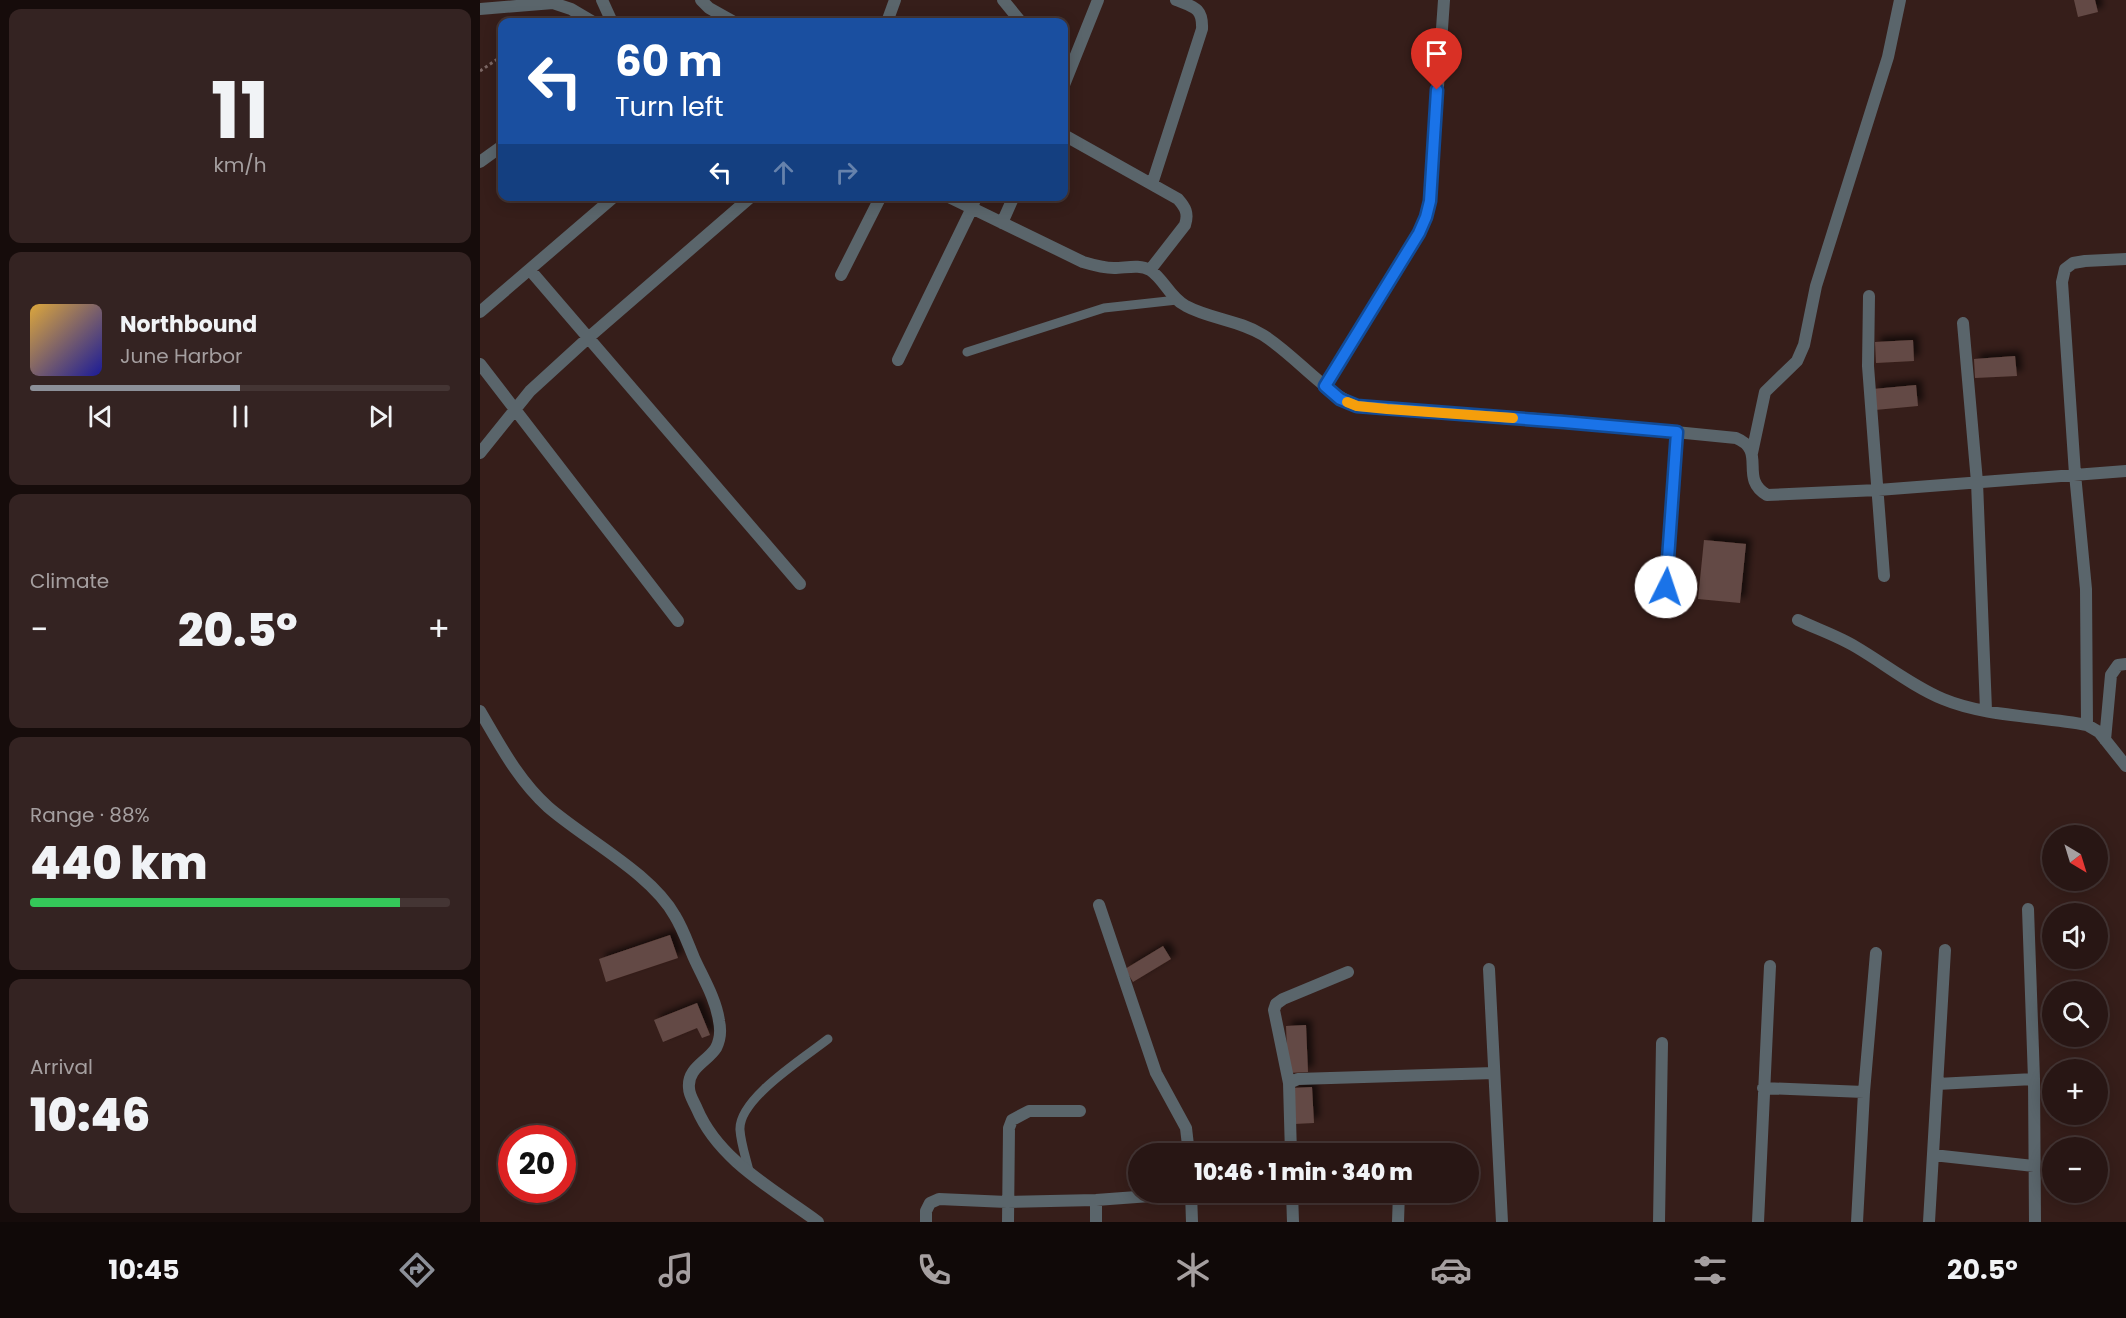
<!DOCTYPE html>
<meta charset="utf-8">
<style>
:root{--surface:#281614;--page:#342322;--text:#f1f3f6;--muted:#a59fa0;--line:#443534;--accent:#8c9099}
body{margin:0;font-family:Poppins,sans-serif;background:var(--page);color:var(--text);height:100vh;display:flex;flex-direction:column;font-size:22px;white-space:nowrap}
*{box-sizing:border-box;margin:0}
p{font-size:20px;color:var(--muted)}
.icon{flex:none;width:33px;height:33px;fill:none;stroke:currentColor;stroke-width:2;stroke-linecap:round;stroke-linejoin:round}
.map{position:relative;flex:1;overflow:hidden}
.panel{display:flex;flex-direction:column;gap:9px;padding:9px;background:#160c0b;width:480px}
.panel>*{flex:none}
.top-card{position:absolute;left:18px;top:18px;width:570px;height:183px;border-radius:12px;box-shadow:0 3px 15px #0003,0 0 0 2px var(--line);background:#1a4fa0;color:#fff;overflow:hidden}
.needle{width:39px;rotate:142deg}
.buttons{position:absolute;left:1562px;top:825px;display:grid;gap:12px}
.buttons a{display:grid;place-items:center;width:66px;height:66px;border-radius:50%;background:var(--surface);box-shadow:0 3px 15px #0003,0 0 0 2px var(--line);font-size:30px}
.speed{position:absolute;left:18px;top:1125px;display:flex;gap:12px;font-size:30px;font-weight:700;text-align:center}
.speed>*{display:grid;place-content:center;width:78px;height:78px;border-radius:50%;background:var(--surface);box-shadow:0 3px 15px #0003,0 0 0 2px var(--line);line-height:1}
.speed .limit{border:9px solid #d22;background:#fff;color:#111}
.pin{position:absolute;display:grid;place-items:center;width:51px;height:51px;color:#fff;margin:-62px -26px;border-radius:50% 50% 50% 0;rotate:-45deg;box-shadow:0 0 6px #0007}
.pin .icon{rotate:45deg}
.me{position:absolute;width:66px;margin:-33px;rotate:4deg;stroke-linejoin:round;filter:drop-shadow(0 0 4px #0008)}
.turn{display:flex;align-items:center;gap:21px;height:126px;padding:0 18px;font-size:27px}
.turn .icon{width:78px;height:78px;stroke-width:2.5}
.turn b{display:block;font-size:42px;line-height:51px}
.lanes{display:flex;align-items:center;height:57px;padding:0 18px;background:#0003;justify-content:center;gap:30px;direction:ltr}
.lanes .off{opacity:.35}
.big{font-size:45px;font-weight:800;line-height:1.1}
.panel .tile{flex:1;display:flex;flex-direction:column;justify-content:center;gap:9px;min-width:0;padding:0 21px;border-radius:12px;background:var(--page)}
.panel .dial{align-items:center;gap:0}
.dial b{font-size:78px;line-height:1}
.song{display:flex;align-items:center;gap:18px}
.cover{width:72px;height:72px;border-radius:9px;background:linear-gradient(135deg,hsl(40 70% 55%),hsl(240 70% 35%))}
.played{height:6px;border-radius:3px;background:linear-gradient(90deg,var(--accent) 50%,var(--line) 50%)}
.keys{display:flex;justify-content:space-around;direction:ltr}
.heat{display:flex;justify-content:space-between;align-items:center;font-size:33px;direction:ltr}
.charge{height:9px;border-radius:4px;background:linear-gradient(90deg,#34c759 88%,var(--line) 0)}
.trip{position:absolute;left:648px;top:1143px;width:351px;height:60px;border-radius:30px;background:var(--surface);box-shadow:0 3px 15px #0003,0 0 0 2px var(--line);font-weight:800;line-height:60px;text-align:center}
.tab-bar{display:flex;height:96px;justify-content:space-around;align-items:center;background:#100908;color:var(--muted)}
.tab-bar .icon{width:42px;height:42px}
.tab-bar .active{color:var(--accent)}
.tab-bar b{font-size:27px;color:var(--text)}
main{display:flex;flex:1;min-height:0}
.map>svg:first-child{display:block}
</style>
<main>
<section class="panel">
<div class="tile dial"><b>11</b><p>km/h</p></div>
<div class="tile">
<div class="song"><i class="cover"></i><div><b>Northbound</b><p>June Harbor</p></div></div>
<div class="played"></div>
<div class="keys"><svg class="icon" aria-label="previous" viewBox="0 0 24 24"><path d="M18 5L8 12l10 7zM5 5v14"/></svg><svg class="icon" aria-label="pause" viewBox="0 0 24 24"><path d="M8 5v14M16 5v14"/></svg><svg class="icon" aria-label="next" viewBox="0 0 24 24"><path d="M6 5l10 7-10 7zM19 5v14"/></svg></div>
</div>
<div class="tile"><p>Climate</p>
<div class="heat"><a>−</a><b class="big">20.5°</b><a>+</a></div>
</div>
<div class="tile"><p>Range · 88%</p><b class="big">440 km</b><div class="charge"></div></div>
<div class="tile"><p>Arrival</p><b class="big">10:46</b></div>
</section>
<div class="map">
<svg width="1646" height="1222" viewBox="0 0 1646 1222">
<defs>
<filter id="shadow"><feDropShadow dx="5.5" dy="-5.5" stdDeviation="3" flood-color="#0009"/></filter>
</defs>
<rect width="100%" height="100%" fill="#361e1a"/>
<!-- building -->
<path fill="#644944" filter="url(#shadow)" d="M1594 0H1615L1618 12 1598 17Z
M1433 340 1434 361 1396 363 1395 342Z
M1535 356 1537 376 1495 378 1494 359Z
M1436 385 1438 406 1395 410 1393 389Z
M1224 540 1266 544 1260 603 1218 599Z
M190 935 198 958 126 982 119 959Z
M683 946 691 959 653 982 645 969Z
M217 1003 230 1035 222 1038 217 1028 183 1042 174 1020Z
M826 1025 828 1072 808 1073 806 1026Z
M832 1087 834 1123 814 1124 812 1088Z"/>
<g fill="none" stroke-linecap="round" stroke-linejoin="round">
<!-- path -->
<path stroke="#7b6663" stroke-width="3" stroke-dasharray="3 3" stroke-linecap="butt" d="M0 71 22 56"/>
<!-- lane -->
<path stroke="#5a656b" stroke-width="9" d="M487 352 624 308 697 300
M1186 587 1197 432
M269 1171C266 1158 261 1144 260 1130 258 1099 324 1058 348 1039"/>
<!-- street -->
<path stroke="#5a656b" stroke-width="12" d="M122 0 132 22
M221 0 229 8 254 22
M523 0 541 22
M0 9 73 3 91 9 113 22
M407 22 415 0
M584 85 618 0
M584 135 698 199C705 207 709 213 705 225L670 270
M0 162 22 146
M672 184 722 29C723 8 714 7 696 0
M467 196 603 262C613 265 623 268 634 268 646 268 659 264 670 270 684 279 690 298 706 306 730 319 759 320 783 335 816 356 841 390 877 406L1084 421 1256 438C1288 451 1258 478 1287 495L1398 490 1646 471
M522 223 534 196
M50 270 320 584
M361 275 401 196
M1389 296 1388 366 1404 576
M0 312 135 196
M1483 323 1497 482 1506 710
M418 360 492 208 496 196
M0 364 198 621
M845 386 939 233 946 217 950 201 964 0
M0 453 50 391 108 338 272 196
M1272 453 1285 392 1317 361 1324 345 1336 286 1408 57 1420 0
M1318 620C1337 629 1358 636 1376 647 1405 664 1432 686 1463 699 1506 717 1561 716 1607 725L1619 732 1646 766
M0 711C20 745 38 780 68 807 106 840 171 873 195 916 203 929 208 944 214 958 223 978 236 999 239 1021 241 1030 240 1040 236 1048 227 1062 207 1068 209 1088 209 1095 214 1102 217 1109 239 1161 295 1190 338 1222
M1607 725 1606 589 1595 474 1582 282 1585 269 1593 263 1605 261 1646 259
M1625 740 1631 675 1638 665 1646 664
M619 905 676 1073 706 1128 709 1154
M1548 909 1554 1079 1555 1222
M1009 969 1022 1222
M809 1083 794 1010 796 1004 803 999 868 972
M1457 1084 1554 1079
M1283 1088 1384 1092
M811 1154 809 1083 818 1079 1014 1073
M1453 1155 1554 1166
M711 1192 712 1222
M812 1192 813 1222
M616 1200V1222
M446 1222V1211L450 1203 459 1199 527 1202 616 1200 711 1193
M528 1222 529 1128 532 1120 549 1111H600
M918 1222 919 1192
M1179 1222 1182 1043
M1278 1222 1290 966
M1377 1222 1384 1092 1396 953
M1449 1222 1465 950"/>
</g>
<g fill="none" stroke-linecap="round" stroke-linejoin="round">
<defs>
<path id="route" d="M957 90 950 201 946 217 939 233 845 386 860 399 877 406 1084 422 1197 432 1186 587"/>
</defs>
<!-- route casing -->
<use href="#route" stroke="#114b97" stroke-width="15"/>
<!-- route -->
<use href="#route" stroke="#1a73e8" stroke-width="10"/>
<!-- slow -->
<path stroke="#f59e0b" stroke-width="10" d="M867 402 877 406 907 409 1033 418"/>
</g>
</svg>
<div class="buttons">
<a><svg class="needle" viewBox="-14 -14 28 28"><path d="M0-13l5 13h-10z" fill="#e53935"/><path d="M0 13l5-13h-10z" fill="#a59fa0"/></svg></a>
<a><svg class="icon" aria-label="sound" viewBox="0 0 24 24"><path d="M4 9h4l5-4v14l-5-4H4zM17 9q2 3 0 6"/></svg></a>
<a><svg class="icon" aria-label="search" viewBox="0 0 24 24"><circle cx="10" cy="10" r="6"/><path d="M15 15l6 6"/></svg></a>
<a>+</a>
<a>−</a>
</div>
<div class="speed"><div class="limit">20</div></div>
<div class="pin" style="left:957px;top:90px;background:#d93025"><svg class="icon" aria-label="arrive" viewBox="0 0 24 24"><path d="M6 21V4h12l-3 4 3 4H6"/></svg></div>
<svg class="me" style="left:1186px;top:587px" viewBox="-20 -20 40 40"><circle r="19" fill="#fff"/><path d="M0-13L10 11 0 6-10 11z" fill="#1a73e8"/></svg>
<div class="trip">10:46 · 1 min · 340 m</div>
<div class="top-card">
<div class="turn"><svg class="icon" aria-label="left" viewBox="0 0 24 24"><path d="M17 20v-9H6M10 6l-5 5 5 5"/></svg><div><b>60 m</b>Turn left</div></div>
<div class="lanes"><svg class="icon" aria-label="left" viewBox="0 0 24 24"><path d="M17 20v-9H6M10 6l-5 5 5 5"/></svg><svg class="icon off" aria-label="ahead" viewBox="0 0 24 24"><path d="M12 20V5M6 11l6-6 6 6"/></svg><svg class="icon off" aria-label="right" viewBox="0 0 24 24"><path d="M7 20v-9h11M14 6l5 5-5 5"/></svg></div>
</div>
</div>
</main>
<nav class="tab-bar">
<b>10:45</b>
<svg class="icon active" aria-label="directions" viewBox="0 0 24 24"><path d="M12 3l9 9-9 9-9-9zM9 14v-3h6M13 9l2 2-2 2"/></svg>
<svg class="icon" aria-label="music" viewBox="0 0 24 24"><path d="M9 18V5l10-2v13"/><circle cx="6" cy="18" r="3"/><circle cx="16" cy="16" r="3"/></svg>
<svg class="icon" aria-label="phone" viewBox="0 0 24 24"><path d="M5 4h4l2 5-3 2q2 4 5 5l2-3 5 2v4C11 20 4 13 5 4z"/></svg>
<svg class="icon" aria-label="climate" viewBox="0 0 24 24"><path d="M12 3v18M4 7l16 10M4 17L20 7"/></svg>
<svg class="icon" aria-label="car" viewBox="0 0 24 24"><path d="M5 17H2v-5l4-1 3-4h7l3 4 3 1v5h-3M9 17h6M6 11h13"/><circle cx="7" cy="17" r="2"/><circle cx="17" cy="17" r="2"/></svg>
<svg class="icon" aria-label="filters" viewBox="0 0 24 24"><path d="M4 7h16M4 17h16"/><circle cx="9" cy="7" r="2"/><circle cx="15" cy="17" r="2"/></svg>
<b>20.5°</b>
</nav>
